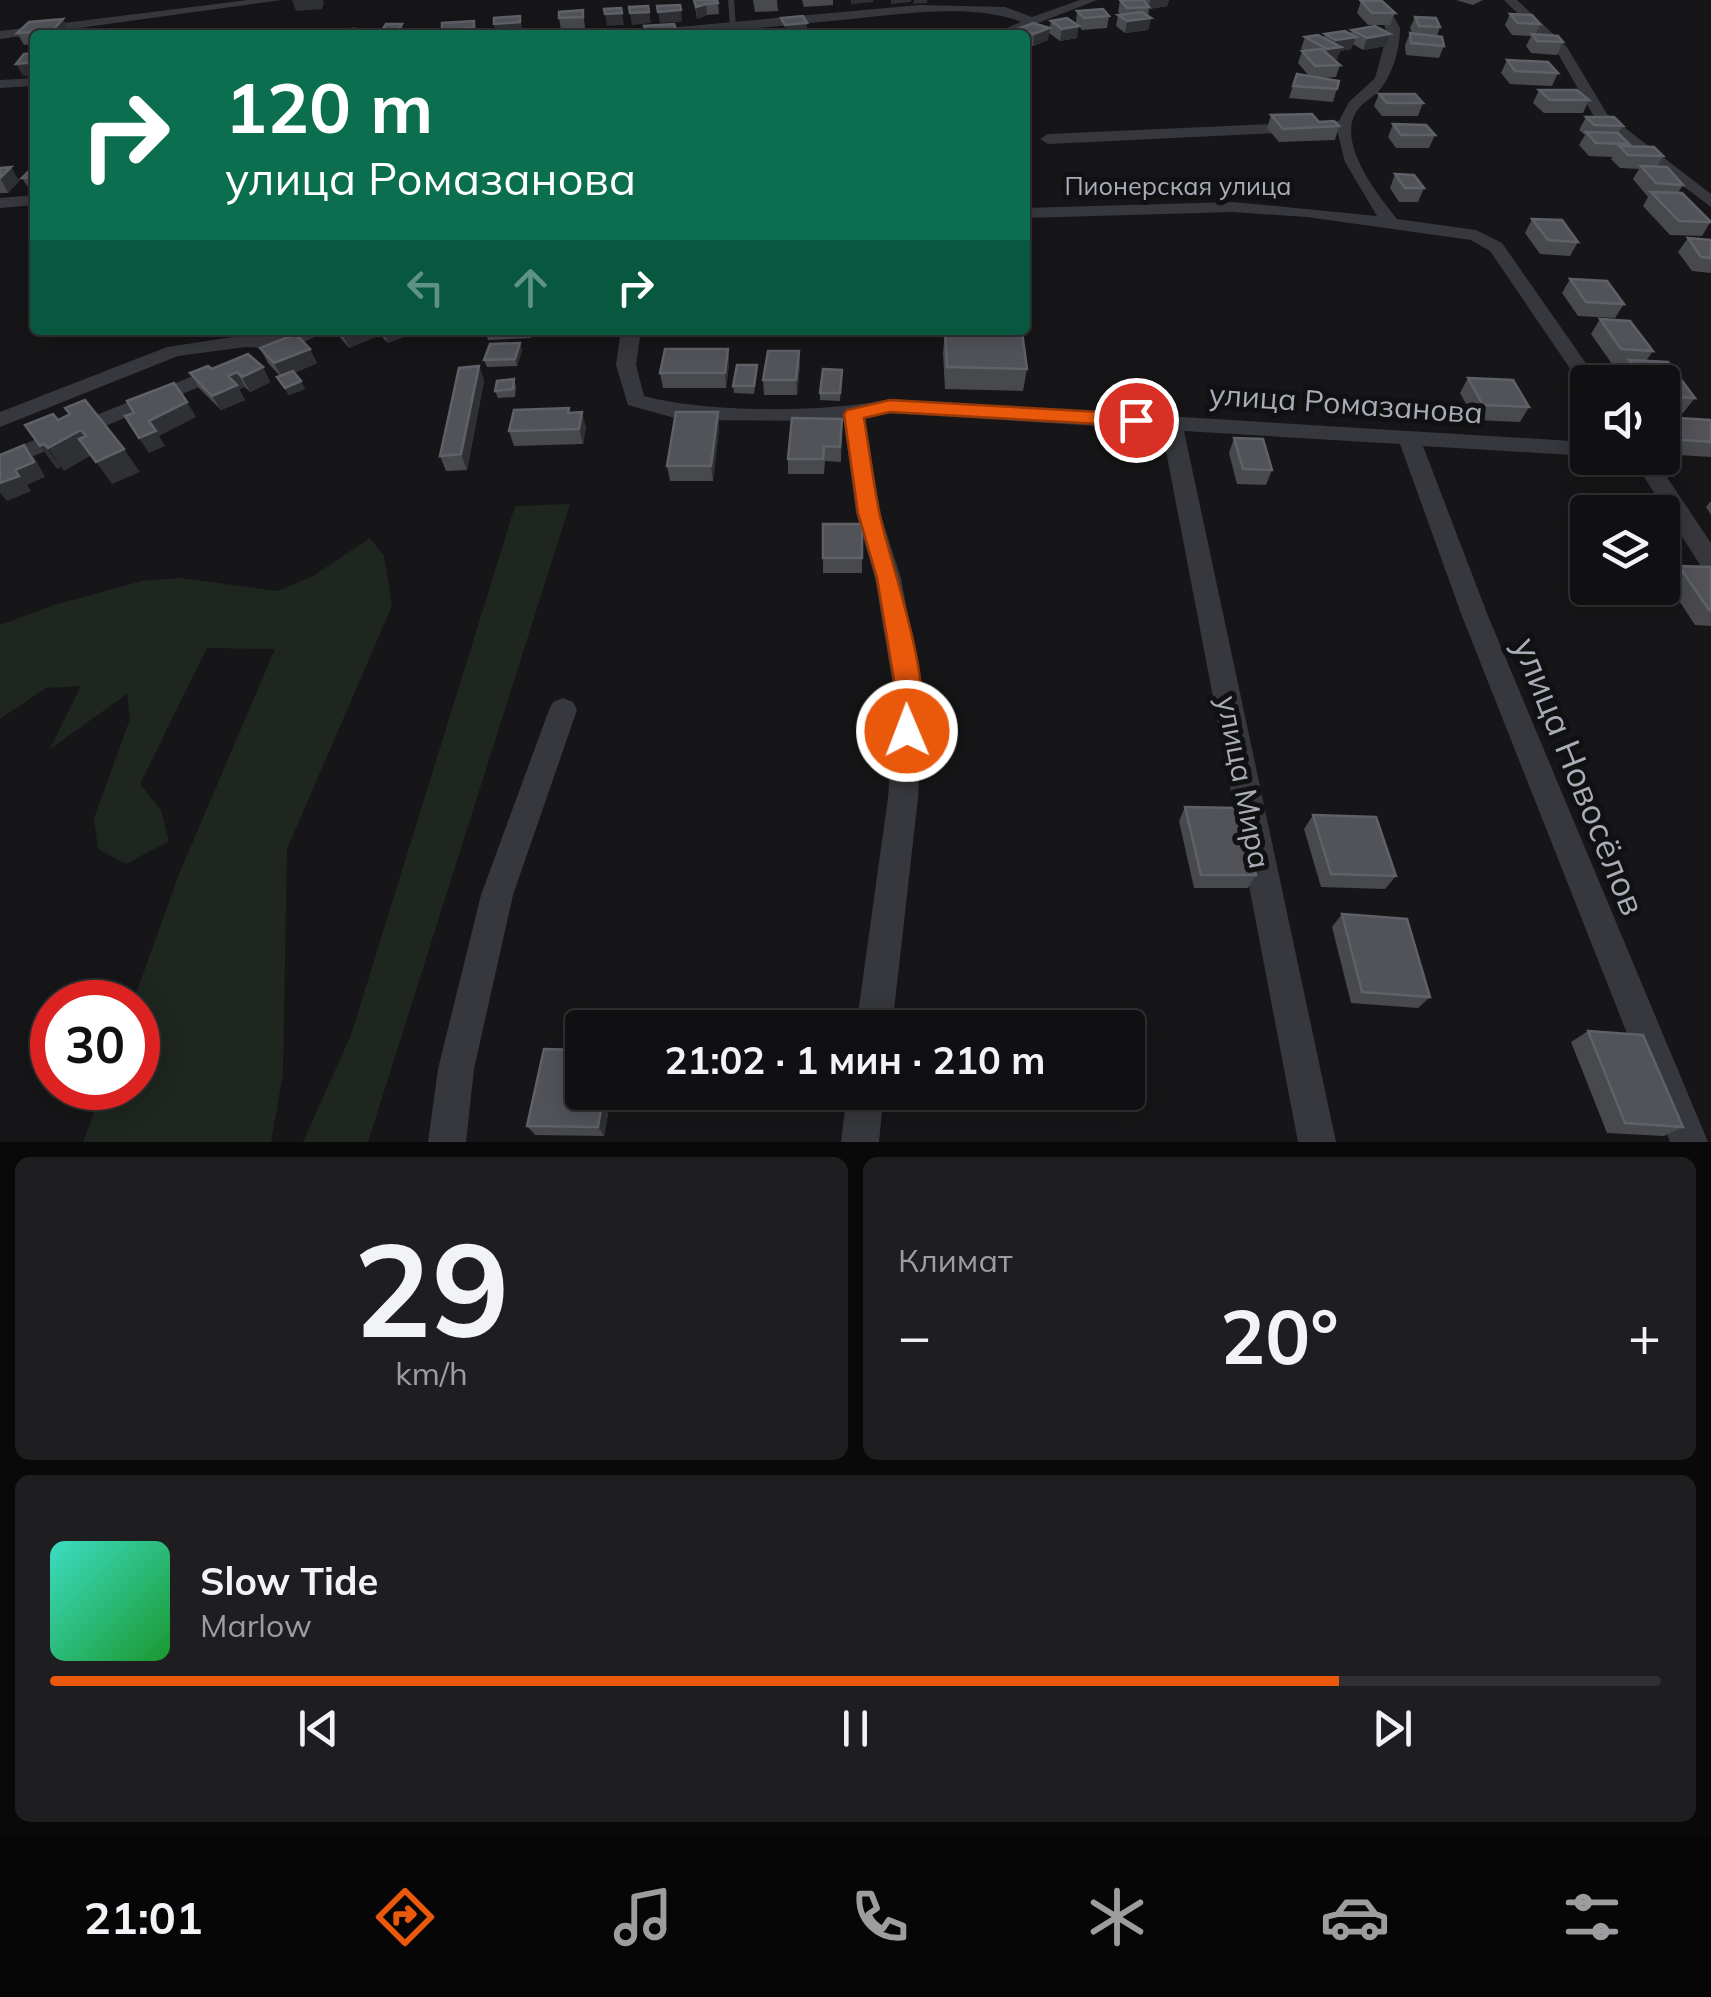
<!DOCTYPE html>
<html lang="ru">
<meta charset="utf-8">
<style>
:root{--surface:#101012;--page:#1e1e20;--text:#f1f3f6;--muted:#9c9d9f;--line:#303032;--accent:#ea580c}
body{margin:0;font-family:Mulish,sans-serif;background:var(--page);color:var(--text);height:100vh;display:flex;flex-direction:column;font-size:38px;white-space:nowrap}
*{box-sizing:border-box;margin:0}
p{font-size:32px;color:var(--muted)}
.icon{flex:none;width:55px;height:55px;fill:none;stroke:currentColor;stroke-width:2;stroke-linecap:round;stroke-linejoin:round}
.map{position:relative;height:1142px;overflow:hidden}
.details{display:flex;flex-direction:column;gap:15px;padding:15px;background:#09090a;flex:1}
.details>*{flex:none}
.hud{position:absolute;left:30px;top:30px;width:1000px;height:305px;border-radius:10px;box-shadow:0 5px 25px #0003,0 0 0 2px var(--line);background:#0b6e4f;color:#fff;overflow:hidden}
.tools{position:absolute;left:1570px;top:365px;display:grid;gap:20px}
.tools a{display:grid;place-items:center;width:110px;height:110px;border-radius:10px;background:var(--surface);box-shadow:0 5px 25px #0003,0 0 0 2px var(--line);font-size:50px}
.speed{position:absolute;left:30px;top:980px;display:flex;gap:20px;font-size:50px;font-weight:700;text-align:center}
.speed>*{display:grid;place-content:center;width:130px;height:130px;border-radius:50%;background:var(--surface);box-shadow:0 5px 25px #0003,0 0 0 2px var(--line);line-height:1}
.speed .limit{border:15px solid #d22;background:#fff;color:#111}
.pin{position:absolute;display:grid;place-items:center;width:85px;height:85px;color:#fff;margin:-42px;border:5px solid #fff;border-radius:50%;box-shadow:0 2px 10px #0007}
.me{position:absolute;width:110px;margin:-55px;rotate:359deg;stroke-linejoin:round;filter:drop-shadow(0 0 8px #0008)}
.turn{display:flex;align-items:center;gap:35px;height:210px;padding:0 30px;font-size:45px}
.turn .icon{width:130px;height:130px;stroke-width:2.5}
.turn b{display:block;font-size:70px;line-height:85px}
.lanes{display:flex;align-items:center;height:95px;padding:0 30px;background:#0003;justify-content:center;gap:50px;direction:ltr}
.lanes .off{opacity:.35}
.big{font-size:75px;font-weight:700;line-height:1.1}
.details .card{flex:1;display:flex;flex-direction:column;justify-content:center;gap:15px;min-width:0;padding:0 35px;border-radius:15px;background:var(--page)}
.details .dial{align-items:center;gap:0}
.dial b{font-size:130px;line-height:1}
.song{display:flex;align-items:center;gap:30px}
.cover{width:120px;height:120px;border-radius:15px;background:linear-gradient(135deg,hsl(170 70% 55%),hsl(130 70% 35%))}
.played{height:10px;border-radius:5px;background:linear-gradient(90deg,var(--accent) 80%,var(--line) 80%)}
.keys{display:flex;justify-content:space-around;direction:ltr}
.heat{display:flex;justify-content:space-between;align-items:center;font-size:55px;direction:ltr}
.details .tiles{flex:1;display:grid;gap:15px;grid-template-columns:1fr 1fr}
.card:last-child{grid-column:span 2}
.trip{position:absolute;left:565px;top:1010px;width:580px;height:100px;border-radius:10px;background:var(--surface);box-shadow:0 5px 25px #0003,0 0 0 2px var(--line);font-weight:700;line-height:100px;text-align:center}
.tabs{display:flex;height:160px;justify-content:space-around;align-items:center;background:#060607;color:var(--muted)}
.tabs .icon{width:70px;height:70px}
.tabs .current{color:var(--accent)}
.tabs b{font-size:45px;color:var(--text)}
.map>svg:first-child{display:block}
</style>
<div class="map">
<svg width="1711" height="1142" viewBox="0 0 1711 1142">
<rect width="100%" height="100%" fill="#161618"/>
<!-- green -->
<path fill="#1e261f" d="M570 504 368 1142H303L351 1035 515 506Z
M370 538 384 556 392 606 287 849 283 1074 271 1142H83L103 1088H138V1002H133L179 874 275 649 207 648 140 784 161 810 169 841 126 864 98 849 94 818 130 719 127 694 50 749 81 686 46 688 0 719V625L54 605 142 581 180 578 278 591 313 576Z"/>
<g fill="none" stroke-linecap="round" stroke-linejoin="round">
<!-- lane -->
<path fill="#37383d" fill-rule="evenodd" d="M728 0H734L736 26 733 28 730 26Z"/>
<!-- street -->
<path fill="#37383d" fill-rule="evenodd" d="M248 0H282L0 39V31Z
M1080 0H1097L1008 35H990L1021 22C974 3 901 14 852 19 777 26 703 35 628 35L634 31 919 5 1005 7 1032 17Z
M1359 0C1378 0 1392 10 1400 28 1400 50 1392 77 1377 93 1371 98 1364 102 1359 108 1333 140 1378 195 1397 219L1476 230 1502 243 1599 382 1582 386 1490 251 1471 240 1307 217 1233 212 1025 218V208L1233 202 1377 216 1345 162 1337 130 1048 144 1040 139 1048 134 1339 121 1349 102 1375 78 1387 35 1383 20Z
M1504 0H1517L1567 47 1607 114 1711 194V207L1596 120 1557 52Z
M35 78V86L0 88V80Z
M35 195V205L0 208V198Z
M303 330H330L288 349 246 347 178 356 0 427V412L167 347 246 335 286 337Z
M621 330H641L636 365 644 396C707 413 826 413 890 399L1588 442V456L1423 446 1488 616 1708 1142H1670L1462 616 1400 444 1184 431 1336 1142H1298L1162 430 890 413 865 418 880 513 901 578 923 698 918 798 892 1028H856L888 798 895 698 875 578 856 513 844 421 682 420 628 405 616 365Z
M223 364 230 366V374L0 470V454Z
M1632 458H1654L1711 543V571L1702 568Z
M563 698 573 702 577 710 513 895 474 1069 466 1142H428L438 1069 481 895 549 710 553 702Z
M847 1092H884L879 1142H841Z"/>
</g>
<!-- wall -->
<path fill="#47494d" d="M694 0 718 3 719 14 707 15 697 19Z
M753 0H777L778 11 755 12Z
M802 0H833V5L804 7Z
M1120 0H1169L1167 6 1149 9 1148 16 1151 18 1148 30 1125 33 1116 26 1118 15 1120 14 1118 12Z
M1456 0H1483L1473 5Z
M1361 1 1395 13 1390 25H1368L1357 13Z
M583 10 585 28 561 30 559 18Z
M1077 11 1109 16 1107 28 1082 30 1076 22Z
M1510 14 1540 24 1536 34 1563 42 1557 55 1531 53 1526 46 1531 36 1512 35 1505 25Z
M1415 17 1440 27 1437 36 1444 46 1439 58 1406 55 1405 45 1410 33H1412L1410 28Z
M63 19 69 31 66 35H35V44L24 45 17 33Z
M1051 21 1077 38 1060 41 1049 33Z
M402 24 405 35H382L381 32Z
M1049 28 1048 40 1033 46 1025 44V35H1017L1018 29Z
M1352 30 1386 46 1363 50 1353 44 1351 49 1340 51 1337 59 1334 60 1340 65 1336 77 1320 78 1339 81 1333 102 1289 98 1297 74 1309 76 1298 63 1302 51 1304 50 1301 49 1305 37 1324 38 1325 34 1350 35Z
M1507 60 1558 73 1552 86 1510 84 1501 73Z
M1539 90 1589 100 1583 113H1544L1533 103Z
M1379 94 1423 103 1418 116H1382L1374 106Z
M1271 115 1319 122 1339 126 1335 140 1279 142 1267 128Z
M1586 117 1623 126 1618 133 1629 144 1627 146 1663 156 1657 167 1683 185 1678 193 1711 221 1702 236 1670 235 1643 206 1648 197 1633 179 1639 169 1620 168 1611 159 1613 157 1589 156 1579 145 1585 135 1579 130Z
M1393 124 1435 135 1429 148H1396L1388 137Z
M11 167 19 181 8 193H0V168Z
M35 168V191L31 192 22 178Z
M1395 174 1424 188 1418 202H1399L1390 188Z
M1532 219 1578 242 1570 256 1540 254 1525 233Z
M1688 238 1711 240V273L1692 271 1678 252Z
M1570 279 1624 304 1615 318 1578 316 1562 293Z
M1600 319 1653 351 1646 361 1695 398 1683 413 1662 412V382H1624L1619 375 1626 365 1612 364 1591 334Z
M334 330H413L414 333 388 343 380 335 349 348Z
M485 330H544V333L532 334 531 338 488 340Z
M945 331 1027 369 1023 391 945 389 943 353Z
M520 343 522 350 517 366 487 367 484 360Z
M260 348 310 349 317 363 294 373 305 389 289 395 277 377 280 376 268 363Z
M728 349 729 364 726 388H663L660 373Z
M799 351 800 366 797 395H764L763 380Z
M757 365V372L754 394 734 393 733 386Z
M479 366 484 381 467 470 446 471 440 456Z
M263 367 270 382 250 392 245 387 239 389 245 400 221 410 199 388 190 373Z
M842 370 840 401 820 400V393Z
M1468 378 1529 407 1520 422 1475 420 1460 393Z
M514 379 516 387 515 397 498 398 495 391Z
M718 412 719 427 713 481H670L667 466Z
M570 413 586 427 583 444 514 446 509 431Z
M1662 417 1711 420V457L1662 454Z
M842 419 841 462 825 461 824 474H788V459Z
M1234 438 1272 470 1266 485 1237 484 1229 453Z
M1711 501V515L1706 507Z
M862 524V573H823V558Z
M1679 566 1711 567V626L1695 625 1666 581Z
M1185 807 1256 875 1248 888H1194L1179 821Z
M1313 815 1396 876 1385 889 1321 887 1304 829Z
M1342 914 1430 997 1418 1008 1351 1003 1332 927Z
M1588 1031 1683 1127 1664 1136 1607 1133 1571 1042Z
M582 1092H612L604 1136 535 1135 527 1126Z"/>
<!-- shaded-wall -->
<path fill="#2f3033" d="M292 0H323L324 3 322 9 296 11Z
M851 0H873V2L851 4Z
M891 0H911V2L891 4Z
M914 0H927V3L913 4Z
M1150 0H1169L1167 6 1148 9Z
M706 4 707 15 697 19 696 7Z
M681 10 682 22 660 23 658 12Z
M649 12 651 23 632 25 630 13Z
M622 13 624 25 607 26 605 14Z
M520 16 523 34 496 35 494 24Z
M1151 18 1148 30 1125 33 1127 21Z
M63 19 69 31 66 35H55L52 31Z
M474 21 477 35H443L442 30Z
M807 23V29L785 31V25Z
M402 24 405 35H398L397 32Z
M1079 26 1077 38 1060 41 1062 29Z
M1049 28 1048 40 1033 46 1034 34Z
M1390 34 1386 46 1363 50 1367 38Z
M1356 37 1351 49 1340 51 1337 59 1324 61 1327 49 1333 48 1336 40Z
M35 62V75L23 76 16 64Z
M11 167 19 181 8 193 0 178Z
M350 330H378L380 335 349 348 342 333Z
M383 330H413L414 333 388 343Z
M520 343 522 350 517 366 515 359Z
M310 349 317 363 282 378 274 363Z
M728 349 729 364 726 388 725 373Z
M799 351 800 366 797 395 796 380Z
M479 366 484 381 467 470 461 454Z
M263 367 270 382 250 392 242 377Z
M237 372 245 387 239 389 245 400 221 410 212 396 228 376Z
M301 381 305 389 289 395 285 388Z
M187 402 196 417 159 436 149 421Z
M582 412 586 427 583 444 579 429Z
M718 412 719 427 713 481 711 466Z
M81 430 97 452 64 471 48 448Z
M156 431 165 446 149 453 139 438Z
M44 444 61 467 57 469 40 446Z
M24 445 36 460 45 477 27 485 31 491 7 501 0 493V483L15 470Z
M124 449 140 472 112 484 96 462Z
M604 1092H612L604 1136 598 1127Z"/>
<!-- building -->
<path fill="#525359" stroke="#5f6168" stroke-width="2.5" d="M694 0H717L718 3 706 4 696 7Z
M1120 0H1143L1149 7 1127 8Z
M1361 1H1382L1395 13H1372Z
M680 5 681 10 658 12 657 6Z
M648 6 649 12 630 13 629 7Z
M621 8 622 13 605 14 604 9Z
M1103 9 1109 16 1084 18 1077 11Z
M583 10V17L559 18V12Z
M1142 12 1151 18 1127 21 1118 15Z
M1510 14 1532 15 1540 24 1518 23Z
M520 16V22L494 24V18Z
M803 16 807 23 785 25 781 18Z
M1415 17 1436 18 1440 27 1419 26Z
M1067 18 1079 26 1062 29 1051 21Z
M63 19 52 31 17 33 29 22Z
M474 21V28L442 30V23Z
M1033 23 1049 28 1034 34 1018 29Z
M386 24H402L397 32H381Z
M674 24 677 32 647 35 644 26Z
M1375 26 1390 34 1367 38 1352 30Z
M354 29 351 35H324L327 31Z
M314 31 313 35H270Z
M1345 31 1356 37 1336 40 1325 34Z
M1410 33 1442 37 1444 46 1411 43Z
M1532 34 1558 36 1563 42 1537 41Z
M1318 35 1341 47 1327 49 1305 37Z
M1322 49 1340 65 1315 66 1302 51Z
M35 53V62L16 64 24 54Z
M1507 60 1548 62 1558 73 1515 71Z
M1297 74 1339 81 1337 89 1293 86Z
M1539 90H1577L1589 100H1550Z
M1379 94H1415L1423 103H1387Z
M1312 114 1319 122 1334 121 1339 126 1283 129 1271 115Z
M1586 117H1614L1623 126 1594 125Z
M1393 124 1426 125 1435 135H1401Z
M1586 132 1618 133 1629 144 1596 143Z
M1619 146 1654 147 1663 156 1628 155Z
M1641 166 1667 167 1683 185 1656 183Z
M11 167 0 178V168Z
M32 168H35V177L22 178Z
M1395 174 1414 175 1424 188H1405Z
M1651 192 1682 193 1711 222 1679 221Z
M1532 219 1562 220 1578 242 1548 240Z
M1688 238 1711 240V258L1701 257Z
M1570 279 1607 281 1624 304 1586 302Z
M1600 319 1630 321 1653 351 1621 349Z
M945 331 1022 332 1027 369 947 367Z
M296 334 310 349 274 363 260 348Z
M520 343 515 359 484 360 490 344Z
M665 349H728L725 373H660Z
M768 351H799L796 380H763Z
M248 354 263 367 242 377 237 372 228 376 237 385 212 396 190 373 208 366 212 369Z
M1629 360 1668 362 1695 398 1662 396V382H1645Z
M737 365H757L754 386H733Z
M479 366 461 454 440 456 459 368Z
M823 369 842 370 840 393H820Z
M293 371 301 381 285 388 277 377Z
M1468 378 1513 380 1529 407 1483 405Z
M514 379 513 389 495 391 497 381Z
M174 383 187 402 149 421 156 431 139 438 125 416 134 413 127 401Z
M85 400 124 449 96 462 79 439 86 436 81 430 48 448 44 444 40 446 25 425 53 414 58 420 70 414 65 408Z
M569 408 568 413 582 412 579 429 509 431 514 410Z
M676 412H718L711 466H667Z
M1662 417 1711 420V442L1670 439 1662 429Z
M792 418 842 419 840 447 824 446 823 459H788Z
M1234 438 1263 439 1272 470 1243 469Z
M24 445 34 462 15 470 19 476 0 483V455Z
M823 524H862V558H823Z
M1679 566 1711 567V610H1709Z
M1185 807 1238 808 1256 875H1201Z
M1313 815 1376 817 1396 876 1331 874Z
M1342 914 1407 919 1430 997 1362 992Z
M1588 1031 1643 1035 1683 1127 1625 1123Z
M544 1049 582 1050V1092H604L598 1127 527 1126Z"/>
<!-- route -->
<path fill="#ea580c" stroke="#983908" stroke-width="2.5" d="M890 400 1136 414 1146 420 1136 426 890 412 864 418C869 449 873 480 879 511 889 562 939 692 916 739L907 742 898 739 894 731 897 698 877 578 858 513 844 414 847 410Z"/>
<g text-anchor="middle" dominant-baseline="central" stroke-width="10" stroke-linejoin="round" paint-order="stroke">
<!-- far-street labels -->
<g font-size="25" fill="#a8adb8" stroke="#111113">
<text x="1178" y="185">Пионерская улица</text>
</g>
<!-- street labels -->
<g font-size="30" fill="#a8adb8" stroke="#111113">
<text transform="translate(1346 403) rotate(4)">улица Ромазанова</text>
<text transform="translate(1244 782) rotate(79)">улица Мира</text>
</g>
<!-- near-street labels -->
<g font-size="35" fill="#a8adb8" stroke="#111113">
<text transform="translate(1580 776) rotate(68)">улица Новосёлов</text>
</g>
</g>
</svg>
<div class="tools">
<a><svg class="icon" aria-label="sound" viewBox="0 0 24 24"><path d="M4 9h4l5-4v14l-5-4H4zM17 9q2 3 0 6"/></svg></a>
<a><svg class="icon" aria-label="layers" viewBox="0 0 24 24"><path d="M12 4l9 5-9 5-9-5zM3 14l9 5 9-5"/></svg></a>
</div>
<div class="speed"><div class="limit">30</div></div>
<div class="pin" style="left:1136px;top:420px;background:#d93025"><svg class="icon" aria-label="arrive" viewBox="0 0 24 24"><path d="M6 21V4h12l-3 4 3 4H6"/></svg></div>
<svg class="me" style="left:907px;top:731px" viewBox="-20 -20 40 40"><circle r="17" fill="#ea580c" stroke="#fff" stroke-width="3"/><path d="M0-11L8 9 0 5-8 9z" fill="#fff"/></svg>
<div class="trip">21:02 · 1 мин · 210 m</div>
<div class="hud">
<div class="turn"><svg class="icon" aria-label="right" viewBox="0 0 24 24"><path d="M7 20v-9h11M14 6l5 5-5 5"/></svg><div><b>120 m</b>улица Ромазанова</div></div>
<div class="lanes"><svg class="icon off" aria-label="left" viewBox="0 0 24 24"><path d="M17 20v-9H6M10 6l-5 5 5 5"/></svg><svg class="icon off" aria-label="ahead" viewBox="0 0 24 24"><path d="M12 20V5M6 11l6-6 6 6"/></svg><svg class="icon" aria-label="right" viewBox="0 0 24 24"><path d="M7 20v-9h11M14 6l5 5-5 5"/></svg></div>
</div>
</div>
<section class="details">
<div class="tiles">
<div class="card dial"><b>29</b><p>km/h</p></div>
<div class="card"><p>Климат</p>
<div class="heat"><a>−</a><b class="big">20°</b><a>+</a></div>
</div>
<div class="card">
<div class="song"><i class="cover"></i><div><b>Slow Tide</b><p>Marlow</p></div></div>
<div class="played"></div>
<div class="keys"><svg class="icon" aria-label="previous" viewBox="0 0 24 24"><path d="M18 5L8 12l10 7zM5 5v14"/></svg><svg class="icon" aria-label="pause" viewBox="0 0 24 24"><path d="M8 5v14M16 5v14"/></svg><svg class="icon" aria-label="next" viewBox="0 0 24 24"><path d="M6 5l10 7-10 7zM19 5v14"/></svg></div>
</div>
</div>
</section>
<nav class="tabs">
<b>21:01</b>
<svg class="icon current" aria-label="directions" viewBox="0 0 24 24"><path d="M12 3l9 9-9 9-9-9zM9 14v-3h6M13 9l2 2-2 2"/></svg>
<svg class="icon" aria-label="music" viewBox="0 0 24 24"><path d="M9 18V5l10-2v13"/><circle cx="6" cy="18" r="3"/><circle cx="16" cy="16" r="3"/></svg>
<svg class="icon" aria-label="phone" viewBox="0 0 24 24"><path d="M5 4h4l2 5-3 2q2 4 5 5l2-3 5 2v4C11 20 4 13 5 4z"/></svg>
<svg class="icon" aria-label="climate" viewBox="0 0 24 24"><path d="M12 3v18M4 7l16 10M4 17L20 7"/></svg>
<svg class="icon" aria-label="car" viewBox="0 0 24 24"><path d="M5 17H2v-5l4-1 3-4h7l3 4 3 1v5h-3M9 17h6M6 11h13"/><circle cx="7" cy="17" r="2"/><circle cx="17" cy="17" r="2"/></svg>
<svg class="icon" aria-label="filters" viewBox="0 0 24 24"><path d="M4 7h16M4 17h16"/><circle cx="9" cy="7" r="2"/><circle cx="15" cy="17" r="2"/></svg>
</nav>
